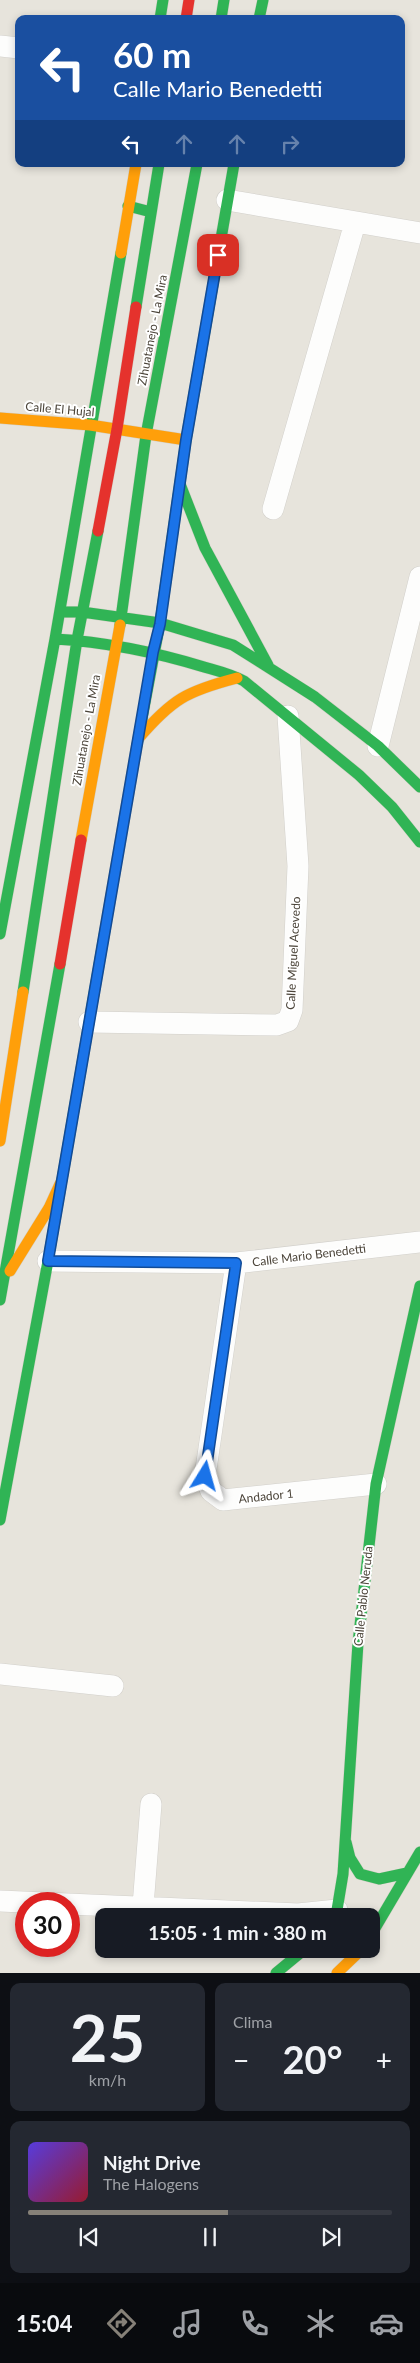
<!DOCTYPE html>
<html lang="es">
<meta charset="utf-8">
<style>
:root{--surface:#171b24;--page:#242831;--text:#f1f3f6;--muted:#9ea1a6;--line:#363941;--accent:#868178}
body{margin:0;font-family:Lato,sans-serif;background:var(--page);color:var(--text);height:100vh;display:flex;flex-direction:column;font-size:19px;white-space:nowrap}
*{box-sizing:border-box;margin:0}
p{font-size:16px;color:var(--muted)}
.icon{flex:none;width:28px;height:28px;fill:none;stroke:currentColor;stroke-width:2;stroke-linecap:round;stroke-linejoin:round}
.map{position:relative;height:1973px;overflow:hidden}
.drawer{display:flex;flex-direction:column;gap:10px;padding:10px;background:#0d0f14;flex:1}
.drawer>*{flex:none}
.guide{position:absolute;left:15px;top:15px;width:390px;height:152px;border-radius:10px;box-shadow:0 2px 8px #0003;background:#1a4fa0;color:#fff;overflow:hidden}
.speed{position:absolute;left:15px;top:1892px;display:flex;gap:10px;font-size:25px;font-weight:700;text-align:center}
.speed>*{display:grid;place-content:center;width:65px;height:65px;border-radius:50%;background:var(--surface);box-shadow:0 2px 8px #0003;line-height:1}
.speed .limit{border:8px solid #d22;background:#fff;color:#111}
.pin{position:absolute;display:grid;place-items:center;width:42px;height:42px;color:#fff;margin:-21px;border-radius:10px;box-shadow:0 2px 8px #0006}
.me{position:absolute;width:55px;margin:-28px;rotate:8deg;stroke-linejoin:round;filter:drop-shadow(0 0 4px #0008)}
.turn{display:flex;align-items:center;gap:18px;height:105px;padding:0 15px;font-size:22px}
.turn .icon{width:65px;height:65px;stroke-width:2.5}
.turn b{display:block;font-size:35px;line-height:42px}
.lanes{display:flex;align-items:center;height:48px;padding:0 15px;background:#0003;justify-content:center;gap:25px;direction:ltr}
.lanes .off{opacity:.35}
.big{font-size:38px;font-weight:700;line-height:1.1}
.drawer .card{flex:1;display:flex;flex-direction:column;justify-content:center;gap:8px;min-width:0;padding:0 18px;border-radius:10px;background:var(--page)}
.drawer .dial{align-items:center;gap:0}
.dial b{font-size:65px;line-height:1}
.song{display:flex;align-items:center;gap:15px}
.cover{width:60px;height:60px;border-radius:8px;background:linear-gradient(135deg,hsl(250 70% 55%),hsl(350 70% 35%))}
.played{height:5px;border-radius:2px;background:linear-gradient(90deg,var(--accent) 55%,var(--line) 55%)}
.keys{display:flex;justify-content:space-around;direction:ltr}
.heat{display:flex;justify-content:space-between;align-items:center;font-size:28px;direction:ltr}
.drawer .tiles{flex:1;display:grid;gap:10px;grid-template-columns:1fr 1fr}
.card:last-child{grid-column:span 2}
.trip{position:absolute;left:95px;top:1908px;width:285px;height:50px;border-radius:10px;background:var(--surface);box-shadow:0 2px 8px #0003;font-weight:700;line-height:50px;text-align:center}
.dock{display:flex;height:80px;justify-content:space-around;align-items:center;background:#090b0e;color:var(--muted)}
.dock .icon{width:35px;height:35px}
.dock .selected{color:var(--accent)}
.dock b{font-size:22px;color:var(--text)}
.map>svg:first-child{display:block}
</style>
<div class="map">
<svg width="420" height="1973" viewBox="0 0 420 1973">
<rect width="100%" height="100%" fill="#f4f2ee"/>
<!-- residential -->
<path fill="#e7e4dc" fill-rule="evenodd" d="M0 0H420V1973H0ZM19 19H401V164H19ZM26 1904H69V1946H26ZM104 1916H371V1949H104Z"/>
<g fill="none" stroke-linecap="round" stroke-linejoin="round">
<defs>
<path id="street" d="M0 46 19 48
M227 200 420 233
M273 509 355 223
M378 746 420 577
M89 1022 277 1025 288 1021 292 1010 298 866 288 716
M48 1261 236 1263 420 1242
M236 1263 205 1476 211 1491 223 1500 376 1484
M0 1674 113 1686
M0 1901 298 1914 337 1910
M143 1906 151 1804"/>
<path id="fast" d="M160 19 163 0
M221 19 224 0
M259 19 263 0
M128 206 151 212
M136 307 159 164
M180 484 205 548 268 665
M60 612H82L160 623 233 645 315 697 378 746 420 787
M120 625 146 435 197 164
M55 639C106 642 155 652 204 667 218 671 231 674 244 681L359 775 392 807 420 842
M137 745 160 623 186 440 234 164
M0 934 55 639 121 253
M23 992 77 640 98 531
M0 1300 60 964
M0 1520 48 1261 105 930
M346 1842 350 1858 360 1874 379 1879 407 1873
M332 1916 337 1910 343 1874 358 1643 376 1484 420 1286
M371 1935 420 1852
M276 1973 305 1949"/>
<path id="slow" d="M121 253 136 164
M0 418 90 425 186 440
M138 739C172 699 187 691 237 678
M81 840 120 625
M105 930 137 745
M0 1141 23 992
M10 1271 49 1208 60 1184
M337 1973 362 1949"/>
<path id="jam" d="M186 19 189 0
M98 531 117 429 136 307
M60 964 81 840"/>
</defs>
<!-- street casing -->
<use href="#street" stroke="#d2d0cb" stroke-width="22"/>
<!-- fast casing -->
<use href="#fast" stroke="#d3cfc5" stroke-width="12"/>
<!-- slow casing -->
<use href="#slow" stroke="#d3cfc5" stroke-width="12"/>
<!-- jam casing -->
<use href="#jam" stroke="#d3cfc5" stroke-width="12"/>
<!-- street -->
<use href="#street" stroke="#fdfdfc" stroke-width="21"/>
<!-- fast -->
<use href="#fast" stroke="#30b455" stroke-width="11"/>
<!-- slow -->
<use href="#slow" stroke="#ff9f0a" stroke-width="11"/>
<!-- jam -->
<use href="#jam" stroke="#e5322d" stroke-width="11"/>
</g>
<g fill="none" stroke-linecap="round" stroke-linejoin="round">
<defs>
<path id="route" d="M205 1476 236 1263 48 1261 153 652 160 624 186 440 218 255"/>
</defs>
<!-- route casing -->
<use href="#route" stroke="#114b97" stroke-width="12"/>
<!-- route -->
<use href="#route" stroke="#1a73e8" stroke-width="9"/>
</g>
<g text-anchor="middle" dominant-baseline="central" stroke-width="4" stroke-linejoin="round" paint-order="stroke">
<!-- street labels -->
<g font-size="12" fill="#4b4439" stroke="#fff">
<text transform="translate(152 330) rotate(-79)">Zihuatanejo - La Mira</text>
<text transform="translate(60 409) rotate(5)">Calle El Hujal</text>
<text transform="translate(86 730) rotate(-80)">Zihuatanejo - La Mira</text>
<text transform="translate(293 953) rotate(-87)">Calle Miguel Acevedo</text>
<text transform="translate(309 1255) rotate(-7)">Calle Mario Benedetti</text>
<text transform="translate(266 1496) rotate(-6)">Andador 1</text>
<text transform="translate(363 1596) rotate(-84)">Calle Pablo Neruda</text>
</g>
</g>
</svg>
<div class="speed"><div class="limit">30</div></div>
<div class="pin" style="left:218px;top:255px;background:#d93025"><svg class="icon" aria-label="arrive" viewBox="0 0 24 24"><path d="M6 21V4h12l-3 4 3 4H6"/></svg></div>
<svg class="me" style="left:205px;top:1476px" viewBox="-20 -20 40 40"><path d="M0-17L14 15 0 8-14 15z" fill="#1a73e8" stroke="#fff" stroke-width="4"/></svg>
<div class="trip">15:05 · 1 min · 380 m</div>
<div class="guide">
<div class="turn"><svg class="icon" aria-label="left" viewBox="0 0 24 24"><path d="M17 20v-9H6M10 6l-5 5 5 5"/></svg><div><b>60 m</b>Calle Mario Benedetti</div></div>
<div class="lanes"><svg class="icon" aria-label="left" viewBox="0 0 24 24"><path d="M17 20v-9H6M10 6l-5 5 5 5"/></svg><svg class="icon off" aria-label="ahead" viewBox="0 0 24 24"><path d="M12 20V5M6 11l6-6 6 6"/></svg><svg class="icon off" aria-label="ahead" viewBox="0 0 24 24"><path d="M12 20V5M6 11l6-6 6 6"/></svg><svg class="icon off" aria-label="right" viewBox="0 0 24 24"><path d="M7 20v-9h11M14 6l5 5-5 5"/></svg></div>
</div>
</div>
<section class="drawer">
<div class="tiles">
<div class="card dial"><b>25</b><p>km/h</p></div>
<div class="card"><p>Clima</p>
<div class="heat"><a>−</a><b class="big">20°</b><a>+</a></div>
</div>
<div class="card">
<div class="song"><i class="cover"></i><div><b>Night Drive</b><p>The Halogens</p></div></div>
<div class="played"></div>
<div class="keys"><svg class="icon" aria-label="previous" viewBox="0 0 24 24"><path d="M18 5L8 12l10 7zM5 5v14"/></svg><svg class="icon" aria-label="pause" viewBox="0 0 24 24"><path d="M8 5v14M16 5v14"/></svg><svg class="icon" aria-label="next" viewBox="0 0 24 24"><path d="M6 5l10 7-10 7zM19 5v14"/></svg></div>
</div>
</div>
</section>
<nav class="dock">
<b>15:04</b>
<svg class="icon selected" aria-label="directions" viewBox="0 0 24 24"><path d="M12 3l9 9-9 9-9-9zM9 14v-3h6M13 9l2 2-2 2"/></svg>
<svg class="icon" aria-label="music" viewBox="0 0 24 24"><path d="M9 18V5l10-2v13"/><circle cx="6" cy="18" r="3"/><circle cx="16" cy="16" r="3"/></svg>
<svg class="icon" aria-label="phone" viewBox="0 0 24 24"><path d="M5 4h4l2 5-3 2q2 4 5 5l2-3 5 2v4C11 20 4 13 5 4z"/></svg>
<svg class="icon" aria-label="climate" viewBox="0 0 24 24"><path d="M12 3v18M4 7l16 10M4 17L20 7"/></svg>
<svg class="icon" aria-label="car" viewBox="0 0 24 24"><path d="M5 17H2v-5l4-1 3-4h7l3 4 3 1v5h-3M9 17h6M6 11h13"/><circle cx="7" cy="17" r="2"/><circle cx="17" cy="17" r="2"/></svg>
</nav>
